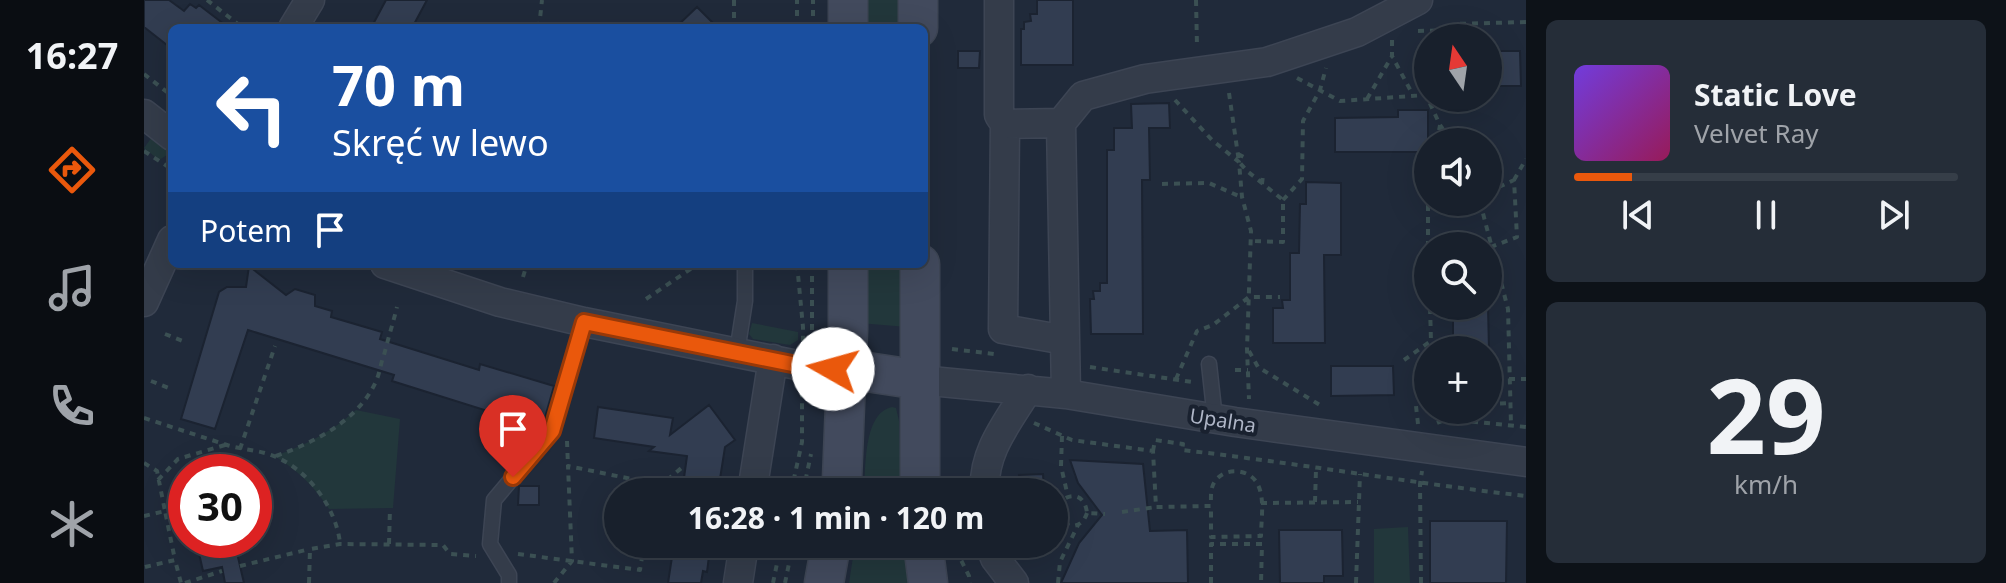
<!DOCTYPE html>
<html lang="pl">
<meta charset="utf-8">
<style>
:root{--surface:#18202c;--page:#252d38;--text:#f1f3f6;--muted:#9fa3a9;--line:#363e48;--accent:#ea580c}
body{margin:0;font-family:"Noto Sans",sans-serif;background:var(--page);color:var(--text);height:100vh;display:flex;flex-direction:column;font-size:30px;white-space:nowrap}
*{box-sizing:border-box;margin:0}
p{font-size:26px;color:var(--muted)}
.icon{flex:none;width:44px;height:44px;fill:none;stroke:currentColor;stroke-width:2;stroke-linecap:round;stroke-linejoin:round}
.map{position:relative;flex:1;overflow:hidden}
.drawer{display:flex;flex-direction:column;gap:20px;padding:20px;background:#0d1218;width:480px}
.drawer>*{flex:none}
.hud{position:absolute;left:24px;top:24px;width:760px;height:244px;border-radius:12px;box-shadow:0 8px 32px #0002,0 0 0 2px var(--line);background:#1a4fa0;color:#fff;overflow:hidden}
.needle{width:52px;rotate:347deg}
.tools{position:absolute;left:1270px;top:24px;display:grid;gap:16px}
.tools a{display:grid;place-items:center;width:88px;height:88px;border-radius:50%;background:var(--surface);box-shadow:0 8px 32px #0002,0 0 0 2px var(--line);font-size:40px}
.speed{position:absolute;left:24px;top:454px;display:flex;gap:16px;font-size:40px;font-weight:700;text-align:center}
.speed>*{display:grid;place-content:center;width:104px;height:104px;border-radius:50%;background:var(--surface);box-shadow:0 8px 32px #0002,0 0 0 2px var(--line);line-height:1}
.speed .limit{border:12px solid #d22;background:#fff;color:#111}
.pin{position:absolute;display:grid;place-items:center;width:68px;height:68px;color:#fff;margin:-82px -34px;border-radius:50% 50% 50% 0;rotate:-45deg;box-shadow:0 0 8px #0007}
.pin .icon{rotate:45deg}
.me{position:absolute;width:88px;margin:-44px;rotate:277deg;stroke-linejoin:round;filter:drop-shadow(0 0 6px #0008)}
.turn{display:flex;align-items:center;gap:28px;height:168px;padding:0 32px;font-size:36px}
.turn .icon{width:104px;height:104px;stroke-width:2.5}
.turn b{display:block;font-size:56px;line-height:68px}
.then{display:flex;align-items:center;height:76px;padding:0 32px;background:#0003;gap:16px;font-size:30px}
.drawer .card{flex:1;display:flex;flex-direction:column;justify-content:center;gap:12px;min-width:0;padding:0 28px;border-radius:12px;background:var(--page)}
.drawer .dial{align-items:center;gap:0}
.dial b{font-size:104px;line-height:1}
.song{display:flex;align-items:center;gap:24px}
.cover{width:96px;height:96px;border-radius:12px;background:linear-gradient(135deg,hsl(260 70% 55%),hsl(330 70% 35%))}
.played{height:8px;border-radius:4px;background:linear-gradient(90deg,var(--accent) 15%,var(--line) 15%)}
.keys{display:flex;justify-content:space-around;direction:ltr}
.trip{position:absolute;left:460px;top:478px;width:464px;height:80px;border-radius:40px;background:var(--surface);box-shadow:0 8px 32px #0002,0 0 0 2px var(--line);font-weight:700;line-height:80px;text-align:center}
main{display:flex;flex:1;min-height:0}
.tab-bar{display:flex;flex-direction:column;width:144px;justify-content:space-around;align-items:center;background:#0a0d12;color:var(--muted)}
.tab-bar .icon{width:56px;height:56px}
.tab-bar .on{color:var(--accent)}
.tab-bar b{font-size:36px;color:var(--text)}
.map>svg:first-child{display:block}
</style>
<main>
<nav class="tab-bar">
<b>16:27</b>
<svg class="icon on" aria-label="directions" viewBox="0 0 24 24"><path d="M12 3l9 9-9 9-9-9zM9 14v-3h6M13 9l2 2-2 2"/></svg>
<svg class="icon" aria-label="music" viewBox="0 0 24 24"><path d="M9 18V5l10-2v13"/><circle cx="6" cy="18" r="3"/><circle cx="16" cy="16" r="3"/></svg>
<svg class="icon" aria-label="phone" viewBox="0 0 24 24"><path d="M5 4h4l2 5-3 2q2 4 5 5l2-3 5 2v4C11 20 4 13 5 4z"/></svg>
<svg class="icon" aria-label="climate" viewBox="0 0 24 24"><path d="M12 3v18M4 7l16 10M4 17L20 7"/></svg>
</nav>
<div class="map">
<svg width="1382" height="583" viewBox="0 0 1382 583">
<rect width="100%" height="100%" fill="#202a3a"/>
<!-- green -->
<path fill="#22373b" d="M717 0H760V28H716Z
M8 137 28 152 15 160 0 148Z
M715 264H762L763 327 715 323Z
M608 323 654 332V340L646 345 609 339 605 334Z
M748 407 752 408 755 421 757 492H720C722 468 719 413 748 407Z
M212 410 256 419 249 508 185 509C170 486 154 471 131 456 161 445 188 432 212 410Z
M1264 527 1266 583H1230V529Z
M711 544H762L767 583H705Z"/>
<!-- building -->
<path fill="#323d51" stroke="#1b2331" stroke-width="2" d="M0 0H25L40 11 46 4 52 8 55 5 85 28H28V49L0 27Z
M242 0H283L268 28H227Z
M893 0H929V65H877V29H880V22L887 21 886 14H893Z
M553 7 574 28H531Z
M814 51H836L835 68H814Z
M1344 51H1376L1377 86H1344Z
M1025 103 1026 128H1005L1006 180H998L999 334H947L946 299H950L949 291H956V283H963V150H970V128H988L987 104Z
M1254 110H1284V152H1191V118L1254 117Z
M1162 182 1197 183V255H1180L1181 343H1129V308H1139L1138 300H1146V253H1155L1156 204H1162Z
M105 266 142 295 151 289 171 295V306L188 311 187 317 238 332 236 339 335 370 336 364 410 386 398 428 248 381 250 375 104 330 71 429 37 419 75 292 83 287H102Z
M1309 306H1344L1345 350H1309Z
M1187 366H1249L1250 395 1187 396Z
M565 405 591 440 581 447 576 479 572 478 570 492H538L543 456 505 451 510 447 450 438 454 407 529 418 526 435Z
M926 460 999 464 1006 531 1043 530 1044 583H917L935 543 958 515 934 483Z
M899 474 900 492H876L875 475Z
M375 486H395V505H374Z
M1286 521H1363L1362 583H1286Z
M1135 530H1198L1199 576H1180V583H1136Z
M52 540H90L100 583H81L78 567 59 571Z
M530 544H562L561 547 566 548 563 572 559 571 557 583H524Z"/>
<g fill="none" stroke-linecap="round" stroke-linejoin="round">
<defs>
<path id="service" d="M593 352 601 301V264
M1065 364 1071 419
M365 583V575L346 544 350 500 408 431 440 322"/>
<path id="minor" d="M855 0V115L861 124 917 123
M149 28 166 0
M0 114 28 136
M861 124 859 329 921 340
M241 264 356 302 440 322 658 366 703 369
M0 302 28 240
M776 380 922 394 1091 422 1382 462
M922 394 917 123 939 96 1001 79 1123 62 1213 32 1274 0
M608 492 629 359
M841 492C838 452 864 422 884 389
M846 544 851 558 870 583
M594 583 600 544"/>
<path id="secondary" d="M774 0V28
M704 28V0
M776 264V492
M703 369 776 380
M696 492 698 479 704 330V264
M779 544 784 583
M680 583 687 544"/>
</defs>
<!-- service casing -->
<use href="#service" stroke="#3d4554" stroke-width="17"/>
<!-- minor casing -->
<use href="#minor" stroke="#3d4554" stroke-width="31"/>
<!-- secondary casing -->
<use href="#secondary" stroke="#3d4554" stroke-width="41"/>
<!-- path -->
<path stroke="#3b5053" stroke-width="4" stroke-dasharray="6 6" stroke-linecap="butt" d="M63 0 99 28
M590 0V28
M1052 0 1053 46
M395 28 398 0
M653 28V0
M669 28V0
M1274 31 1311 30V24L1382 22
M1248 40V56L1269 95
M0 74 28 96
M1153 78 1196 101 1282 95 1296 125 1308 142
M1085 93 1095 162 1103 171 1139 200V242L1107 241
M1223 99 1248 56
M1031 100 1068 140 1095 162 1098 197 1107 231 1103 349 1105 399
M1293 142 1296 125
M0 151 23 166
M1094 154 1102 158
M1370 180 1382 159
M1284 181V246
M1018 184 1065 183 1097 197
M1118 184 1119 175
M1344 192 1370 180 1373 237 1344 248
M1139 200 1158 179 1159 121 1176 90 1182 68
M1336 202 1364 309 1367 425
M653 264 659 327V341
M668 264V342
M379 277 383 264
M502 299 554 264
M21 334 41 342
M808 349 850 354
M1105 351 1114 367 1179 407
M1260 360 1287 341 1286 306
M946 367 1048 382
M1091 370H1104
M1032 379 1053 331 1069 325 1105 297H1136
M1365 379H1382
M7 381 27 389
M1344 404 1366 403
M0 418C28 427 55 436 83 445 99 450 117 450 132 457 165 471 192 508 196 543
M890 423 928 440 1009 451 1012 507 1067 506V537L1117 536C1117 521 1121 499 1114 485 1107 469 1082 466 1071 481 1066 488 1067 498 1067 506
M1293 423 1303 419 1382 427
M1274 424 1272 406 1284 405
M918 436 917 466 924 497
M423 441 424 466
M96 449 131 346
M1009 451 1011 440 1039 444 1038 450C1153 463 1267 483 1382 496
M132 456C171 442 216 420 233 379 236 371 237 362 240 355 244 339 249 323 253 307
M0 463 13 471 21 511
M14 480 34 459 81 445
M512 484 522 481 541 465
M647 492 658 442V390
M659 492 667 454
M1171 502 1172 469
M1117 503 1214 502
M978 512 1012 507
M943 513C940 522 935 526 926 526 891 509 939 476 943 513L961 514
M0 516 21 511 31 560
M245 544 246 508
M812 550 825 576 826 583
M374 554 496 570 500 544
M96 566 166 549
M1 567 31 560 37 583
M41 583 78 571
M165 583 166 549 196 544 299 545 306 554 332 556
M410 583 428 561 424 466 512 484 510 492
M629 583 637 544
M641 583 649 544
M914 583 916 562 934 525
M1067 583V544H1118L1117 583
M1212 583 1216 474
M1277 583 1276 484 1278 471"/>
<!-- service -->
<use href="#service" stroke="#343c4a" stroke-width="14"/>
<!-- minor -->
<use href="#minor" stroke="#343c4a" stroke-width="28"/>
<!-- secondary -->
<use href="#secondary" stroke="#424a5d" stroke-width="38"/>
</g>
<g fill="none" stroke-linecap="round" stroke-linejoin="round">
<defs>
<path id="route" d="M369 477 408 431 440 322 658 366 689 369"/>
</defs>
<!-- route casing -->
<use href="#route" stroke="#983908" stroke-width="20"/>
<!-- route -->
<use href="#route" stroke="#ea580c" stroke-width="14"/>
</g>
<g text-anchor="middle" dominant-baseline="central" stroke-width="8" stroke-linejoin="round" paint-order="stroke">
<!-- street labels -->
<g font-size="20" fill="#afb6c7" stroke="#19212f">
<text transform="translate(1079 420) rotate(9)">Upalna</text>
</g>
</g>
</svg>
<div class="tools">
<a><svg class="needle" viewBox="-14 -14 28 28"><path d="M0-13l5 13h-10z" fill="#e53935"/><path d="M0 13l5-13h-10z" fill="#9fa3a9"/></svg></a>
<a><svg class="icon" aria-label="sound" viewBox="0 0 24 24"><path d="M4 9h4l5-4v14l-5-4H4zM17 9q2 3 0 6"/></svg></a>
<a><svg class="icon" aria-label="search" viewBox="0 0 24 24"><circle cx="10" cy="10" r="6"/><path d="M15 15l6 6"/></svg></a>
<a>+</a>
</div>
<div class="speed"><div class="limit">30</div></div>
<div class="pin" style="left:369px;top:477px;background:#d93025"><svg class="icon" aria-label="arrive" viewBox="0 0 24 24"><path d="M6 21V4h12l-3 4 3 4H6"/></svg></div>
<svg class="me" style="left:689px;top:369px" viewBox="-20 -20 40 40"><circle r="19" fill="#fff"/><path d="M0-13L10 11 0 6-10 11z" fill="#ea580c"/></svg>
<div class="trip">16:28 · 1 min · 120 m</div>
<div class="hud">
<div class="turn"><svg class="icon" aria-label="left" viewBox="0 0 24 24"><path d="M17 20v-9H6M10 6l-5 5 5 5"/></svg><div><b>70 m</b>Skręć w lewo</div></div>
<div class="then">Potem<svg class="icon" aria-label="arrive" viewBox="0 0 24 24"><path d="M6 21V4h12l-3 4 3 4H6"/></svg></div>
</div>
</div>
<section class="drawer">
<div class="card">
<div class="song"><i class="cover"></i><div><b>Static Love</b><p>Velvet Ray</p></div></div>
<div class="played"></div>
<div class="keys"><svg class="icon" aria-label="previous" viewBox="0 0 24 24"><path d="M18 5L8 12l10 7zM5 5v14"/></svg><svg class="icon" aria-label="pause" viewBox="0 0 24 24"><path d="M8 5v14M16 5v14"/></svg><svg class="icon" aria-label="next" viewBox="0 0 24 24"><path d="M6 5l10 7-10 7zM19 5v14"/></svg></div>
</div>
<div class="card dial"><b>29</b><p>km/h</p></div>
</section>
</main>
